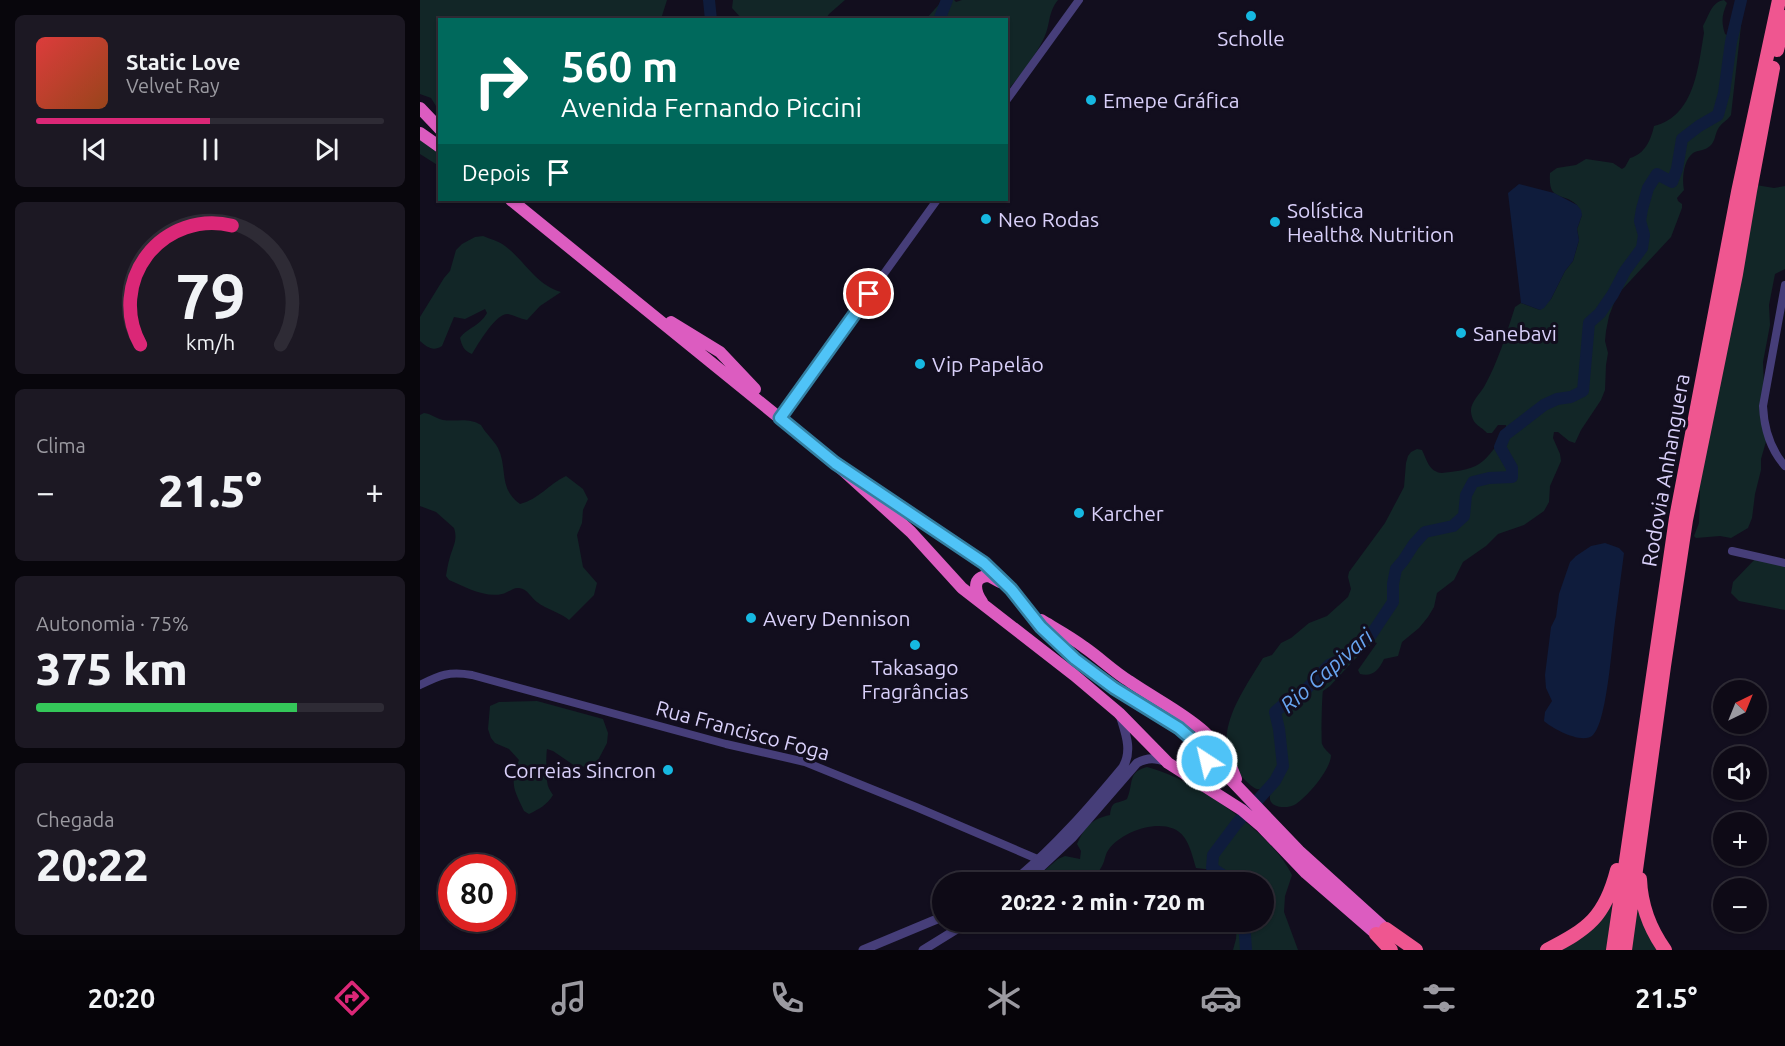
<!DOCTYPE html>
<html lang="pt">
<meta charset="utf-8">
<style>
:root{--surface:#0e0a16;--page:#1c1823;--text:#f1f3f6;--muted:#9b9aa1;--line:#2e2b35;--accent:#db2777}
body{margin:0;font-family:Ubuntu,sans-serif;background:var(--page);color:var(--text);height:100vh;display:flex;flex-direction:column;font-size:22px;white-space:nowrap}
*{box-sizing:border-box;margin:0}
p{font-size:20px;color:var(--muted)}
.icon{flex:none;width:33px;height:33px;fill:none;stroke:currentColor;stroke-width:2;stroke-linecap:round;stroke-linejoin:round}
.map{position:relative;flex:1;overflow:hidden}
.drawer{display:flex;flex-direction:column;gap:15px;padding:15px;background:#08060c;width:420px}
.drawer>*{flex:none}
.guide{position:absolute;left:18px;top:18px;width:570px;height:183px;border-radius:0px;box-shadow:0 2px 4px #0004,0 0 0 2px var(--line);background:#00695c;color:#fff;overflow:hidden}
.needle{width:39px;rotate:43deg}
.tools{position:absolute;left:1293px;top:680px;display:grid;gap:12px}
.tools a{display:grid;place-items:center;width:54px;height:54px;border-radius:50%;background:var(--surface);box-shadow:0 2px 4px #0004,0 0 0 2px var(--line);font-size:30px}
.speed{position:absolute;left:18px;top:854px;display:flex;gap:12px;font-size:30px;font-weight:700;text-align:center}
.speed>*{display:grid;place-content:center;width:78px;height:78px;border-radius:50%;background:var(--surface);box-shadow:0 2px 4px #0004,0 0 0 2px var(--line);line-height:1}
.speed .limit{border:9px solid #d22;background:#fff;color:#111}
.pin{position:absolute;display:grid;place-items:center;width:51px;height:51px;color:#fff;margin:-26px;border:3px solid #fff;border-radius:50%;box-shadow:0 2px 6px #0007}
.me{position:absolute;width:66px;margin:-33px;rotate:325deg;stroke-linejoin:round;filter:drop-shadow(0 0 4px #0008)}
.turn{display:flex;align-items:center;gap:21px;height:126px;padding:0 24px;font-size:27px}
.turn .icon{width:78px;height:78px;stroke-width:2.5}
.turn b{display:block;font-size:42px;line-height:51px}
.then{display:flex;align-items:center;height:57px;padding:0 24px;background:#0003;gap:12px;font-size:22px}
.big{font-size:45px;font-weight:800;line-height:1.1}
.drawer .card{flex:1;display:flex;flex-direction:column;justify-content:center;gap:9px;min-width:0;padding:0 21px;border-radius:9px;background:var(--page)}
.drawer .dial{align-items:center;gap:0}
.dial svg{height:156px;overflow:visible;fill:none;stroke:var(--line);stroke-width:7;stroke-linecap:round;text-anchor:middle}
.dial text{fill:var(--text);stroke:none}
.song{display:flex;align-items:center;gap:18px}
.cover{width:72px;height:72px;border-radius:9px;background:linear-gradient(135deg,hsl(0 70% 55%),hsl(20 70% 35%))}
.played{height:6px;border-radius:3px;background:linear-gradient(90deg,var(--accent) 50%,var(--line) 50%)}
.keys{display:flex;justify-content:space-around;direction:ltr}
.heat{display:flex;justify-content:space-between;align-items:center;font-size:33px;direction:ltr}
.charge{height:9px;border-radius:4px;background:linear-gradient(90deg,#34c759 75%,var(--line) 0)}
.trip{position:absolute;left:512px;top:872px;width:342px;height:60px;border-radius:30px;background:var(--surface);box-shadow:0 2px 4px #0004,0 0 0 2px var(--line);font-weight:800;line-height:60px;text-align:center}
.tab-bar{display:flex;height:96px;justify-content:space-around;align-items:center;background:#060409;color:var(--muted)}
.tab-bar .icon{width:42px;height:42px}
.tab-bar .on{color:var(--accent)}
.tab-bar b{font-size:27px;color:var(--text)}
main{display:flex;flex:1;min-height:0}
.map>svg:first-child{display:block}
</style>
<main>
<section class="drawer">
<div class="card">
<div class="song"><i class="cover"></i><div><b>Static Love</b><p>Velvet Ray</p></div></div>
<div class="played"></div>
<div class="keys"><svg class="icon" aria-label="previous" viewBox="0 0 24 24"><path d="M18 5L8 12l10 7zM5 5v14"/></svg><svg class="icon" aria-label="pause" viewBox="0 0 24 24"><path d="M8 5v14M16 5v14"/></svg><svg class="icon" aria-label="next" viewBox="0 0 24 24"><path d="M6 5l10 7-10 7zM19 5v14"/></svg></div>
</div>
<div class="card dial"><svg viewBox="0 0 100 80">
<path d="M14 69A42 42 0 1 1 86 69"/>
<path d="M14 69A42 42 0 0 1 61 8" stroke="#db2777"/>
<text x="50" y="56" font-size="32" font-weight="700">79</text>
<text x="50" y="72" font-size="11">km/h</text>
</svg></div>
<div class="card"><p>Clima</p>
<div class="heat"><a>−</a><b class="big">21.5°</b><a>+</a></div>
</div>
<div class="card"><p>Autonomia · 75%</p><b class="big">375 km</b><div class="charge"></div></div>
<div class="card"><p>Chegada</p><b class="big">20:22</b></div>
</section>
<div class="map">
<svg width="1365" height="950" viewBox="0 0 1365 950">
<rect width="100%" height="100%" fill="#120e1e"/>
<!-- green -->
<path fill="#122627" d="M0 0H247L241 19 20 20V103L16 106 11 98 0 94Z
M313 0H425L409 14 405 20 322 19 312 8Z
M523 0H534L536 2 542 0H638C627 14 631 25 623 40 614 58 600 76 587 91L586 20 506 19Z
M1304 0 1307 3C1302 15 1301 21 1305 34L1309 36 1311 35 1320 0H1327L1323 8 1311 115C1307 121 1301 123 1298 129 1295 134 1295 142 1290 146 1285 151 1278 150 1273 153 1263 161 1262 179 1264 190L1257 198 1258 201 1262 204V208L1251 237 1197 295 1189 316 1186 331 1185 341 1188 353 1186 365 1185 390 1181 400 1161 430 1155 443 1149 441 1138 432H1134L1133 438 1140 454 1141 461 1130 486 1129 502 1124 511 1104 525 1078 534 1066 546 1043 562 1034 580 1017 593 1014 607 1008 617 999 628 982 642 978 656 964 659C959 670 953 677 940 674L938 670 957 643 954 642 933 661 910 686 903 691C902 693 901 741 902 744 904 749 908 752 911 755 911 769 888 796 876 804 869 809 848 809 850 796 850 792 853 787 855 783 839 792 837 792 824 779 784 742 822 693 843 658L852 655 861 643 871 638 889 623 907 616 928 597 931 589 928 577 929 572 965 523 984 487 986 463 988 456 991 452 997 449 1002 450C1007 460 1009 472 1022 473 1031 472 1051 470 1059 464 1068 459 1086 435 1086 425H1078L1072 433H1067C1060 425 1053 426 1051 412 1050 403 1059 395 1064 387 1078 362 1086 335 1095 307L1101 303 1120 310 1131 299 1145 271 1153 261 1159 240 1157 229 1162 215C1160 212 1159 208 1157 205 1142 191 1128 203 1130 173L1137 168 1156 165 1166 159 1193 163 1202 169 1205 167 1210 158C1225 154 1231 140 1234 126 1275 116 1278 67 1284 33L1283 26C1289 16 1291 2 1304 0Z
M0 131 19 152V166L0 154Z
M1336 185 1354 188 1365 186V269L1355 274 1349 305 1350 325 1343 362 1344 387 1342 404 1347 438 1341 459V470L1335 494 1332 518 1328 528 1311 538 1300 536 1276 538 1274 536 1279 523 1280 492 1278 488Z
M63 236C70 239 79 241 85 246 105 261 116 285 141 292L120 306 107 320C100 319 94 315 88 314 76 313 58 344 52 354 44 351 42 346 40 338 48 327 59 327 67 313L65 309 45 319 34 317 22 346C13 352 7 347 0 341V317L24 278 30 271 36 250 42 244 55 237Z
M4 413C12 414 15 418 23 420 37 422 48 417 61 425 66 434 73 439 78 448 88 468 78 489 100 504 119 499 129 484 146 476L163 489 168 499 163 510 162 523 157 535 163 567 177 583 174 595 149 620C140 612 127 610 117 602 111 598 108 589 99 588 93 587 88 593 82 594 65 598 45 587 29 580L26 576C27 570 28 563 30 557 33 546 38 540 34 528L16 512 0 506V415Z
M1337 557 1365 563V610L1319 601 1311 593 1313 582Z
M117 701 183 719 188 733 187 743 176 764 172 767 155 766 133 751 127 749C126 755 126 779 128 786 129 789 131 792 133 795 127 805 119 809 109 814L104 811C93 787 90 785 99 760L89 749 75 743 71 738 68 729 70 706 79 702Z
M727 767C772 778 853 833 872 875L865 896 864 912 878 950H813L816 939 817 921H843V882H807L794 870 776 868C773 858 770 845 764 837 748 815 703 830 689 849 685 854 685 861 682 866 679 872 675 877 671 882H611L638 859 645 856 660 859 661 851 657 844C665 827 671 819 690 815 692 799 696 805 707 799 714 783 707 772 727 767Z
M1217 900 1241 950H1211Z
M1192 905 1187 950H1135L1189 906Z"/>
<!-- water -->
<path fill="#0f1c3c" d="M1099 184 1134 193 1157 205 1161 210 1162 215 1157 229 1159 240 1153 261 1145 271 1131 299 1124 308 1120 310 1101 303 1088 193Z
M1185 543 1199 548 1204 553C1201 576 1198 599 1195 622 1192 644 1187 722 1173 735 1163 745 1133 729 1124 721L1125 712 1132 701 1126 688 1125 675 1131 627 1136 617 1139 594 1150 562 1156 556 1171 546Z"/>
<g fill="none" stroke-linecap="round" stroke-linejoin="round">
<!-- river -->
<path stroke="#0f1c3c" stroke-width="12" d="M289 0 291 20
M519 20 527 0
M822 882 810 880 792 868 793 855 817 823 855 781 863 766 859 729 855 712 864 704 876 700 909 665 925 658 936 646 951 635 973 602V584L976 569 983 561 994 544 1005 532 1033 526 1044 516 1046 495 1053 482 1069 478 1092 477V468L1080 447 1085 435 1124 405 1137 399 1151 397 1163 391 1169 323 1180 313 1193 294 1205 271 1222 248 1224 235 1220 221 1222 209 1228 188 1237 174 1252 182 1257 169 1262 139 1279 126 1298 115 1304 93 1311 42 1321 0
M824 921 826 950"/>
<!-- minor -->
<path stroke="#463e79" stroke-width="8" d="M586 101 659 0
M1365 285 1343 406C1344 428 1350 449 1365 466
M360 418 517 200
M1312 551 1365 563
M0 685C20 675 29 671 52 675L306 744 385 762 496 807 622 861"/>
<!-- tertiary -->
<path stroke="#463e79" stroke-width="9" d="M593 882C634 848 669 808 703 767 713 750 705 732 700 715
M605 882 652 838 717 763C728 757 736 758 747 762
M443 950 522 917
M503 950 550 921"/>
<!-- trunk -->
<path stroke="#dc5cc0" stroke-width="12" d="M0 108 20 129
M0 133 20 147
M91 200 415 463 491 532 542 588 654 675 699 713 748 763 822 810 842 827 886 873 962 939
M251 322 300 352 335 389
M458 493 564 563 591 589 621 627 655 659 694 688 759 728 772 739 879 851 972 935
M562 602C555 592 551 576 569 576L580 582
M621 620C636 629 651 637 664 647 680 658 693 671 709 681 751 710 798 727 816 779
M766 770 778 774 786 771 788 766 784 751"/>
<!-- motorway -->
<path stroke="#ef5690" stroke-width="14" d="M1357 50 1365 17
M1220 879C1221 905 1230 929 1245 950
M966 929 996 950
M956 934 971 950
M1127 950C1168 929 1185 917 1197 870
M1193 950 1256 518 1318 192 1359 0
M1205 950 1244 666 1266 520 1316 274 1330 191 1353 68"/>
</g>
<g fill="none" stroke-linecap="round" stroke-linejoin="round">
<defs>
<path id="route" d="M449 294 360 418 415 463 564 563 591 589 621 627 655 659 694 688 759 728 783 749 787 761"/>
</defs>
<!-- route casing -->
<use href="#route" stroke="#337fa1" stroke-width="15"/>
<!-- route -->
<use href="#route" stroke="#4fc3f7" stroke-width="10"/>
</g>
<!-- markers -->
<g fill="#16b8e1" stroke="#120e1e" stroke-width="2">
<circle cx="831" cy="16" r="6"/>
<circle cx="671" cy="100" r="6"/>
<circle cx="566" cy="219" r="6"/>
<circle cx="855" cy="222" r="6"/>
<circle cx="1041" cy="333" r="6"/>
<circle cx="500" cy="364" r="6"/>
<circle cx="659" cy="513" r="6"/>
<circle cx="331" cy="618" r="6"/>
<circle cx="495" cy="645" r="6"/>
<circle cx="248" cy="770" r="6"/>
</g>
<g text-anchor="middle" dominant-baseline="central" stroke-width="6" stroke-linejoin="round" paint-order="stroke">
<!-- poi labels -->
<g font-size="21" fill="#d9d0fa" stroke="#120e1e" text-anchor="start">
<text x="831" y="38" text-anchor="middle">Scholle</text>
<text x="683" y="100">Emepe Gráfica</text>
<text x="867" y="210">Solística<tspan x="867" dy="24">Health&amp; Nutrition</tspan></text>
<text x="578" y="219">Neo Rodas</text>
<text x="1053" y="333">Sanebavi</text>
<text x="512" y="364">Vip Papelão</text>
<text x="671" y="513">Karcher</text>
<text x="343" y="618">Avery Dennison</text>
<text x="495" y="667" text-anchor="middle">Takasago<tspan x="495" dy="24">Fragrâncias</tspan></text>
<text x="236" y="770" text-anchor="end">Correias Sincron</text>
</g>
<!-- street labels -->
<g font-size="21" fill="#d9d0fa" stroke="#120e1e">
<text transform="translate(1245 470) rotate(-80)">Rodovia Anhanguera</text>
<text transform="translate(323 730) rotate(15)">Rua Francisco Foga</text>
</g>
<!-- water labels -->
<g font-size="22" font-style="italic" fill="#68a4f0" stroke="#120e1e">
<text transform="translate(906 670) rotate(-41)">Rio Capivari</text>
</g>
</g>
</svg>
<div class="tools">
<a><svg class="needle" viewBox="-14 -14 28 28"><path d="M0-13l5 13h-10z" fill="#e53935"/><path d="M0 13l5-13h-10z" fill="#9b9aa1"/></svg></a>
<a><svg class="icon" aria-label="sound" viewBox="0 0 24 24"><path d="M4 9h4l5-4v14l-5-4H4zM17 9q2 3 0 6"/></svg></a>
<a>+</a>
<a>−</a>
</div>
<div class="speed"><div class="limit">80</div></div>
<div class="pin" style="left:449px;top:294px;background:#d93025"><svg class="icon" aria-label="arrive" viewBox="0 0 24 24"><path d="M6 21V4h12l-3 4 3 4H6"/></svg></div>
<svg class="me" style="left:787px;top:761px" viewBox="-20 -20 40 40"><circle r="17" fill="#4fc3f7" stroke="#fff" stroke-width="3"/><path d="M0-11L8 9 0 5-8 9z" fill="#fff"/></svg>
<div class="trip">20:22 · 2 min · 720 m</div>
<div class="guide">
<div class="turn"><svg class="icon" aria-label="right" viewBox="0 0 24 24"><path d="M7 20v-9h11M14 6l5 5-5 5"/></svg><div><b>560 m</b>Avenida Fernando Piccini</div></div>
<div class="then">Depois<svg class="icon" aria-label="arrive" viewBox="0 0 24 24"><path d="M6 21V4h12l-3 4 3 4H6"/></svg></div>
</div>
</div>
</main>
<nav class="tab-bar">
<b>20:20</b>
<svg class="icon on" aria-label="directions" viewBox="0 0 24 24"><path d="M12 3l9 9-9 9-9-9zM9 14v-3h6M13 9l2 2-2 2"/></svg>
<svg class="icon" aria-label="music" viewBox="0 0 24 24"><path d="M9 18V5l10-2v13"/><circle cx="6" cy="18" r="3"/><circle cx="16" cy="16" r="3"/></svg>
<svg class="icon" aria-label="phone" viewBox="0 0 24 24"><path d="M5 4h4l2 5-3 2q2 4 5 5l2-3 5 2v4C11 20 4 13 5 4z"/></svg>
<svg class="icon" aria-label="climate" viewBox="0 0 24 24"><path d="M12 3v18M4 7l16 10M4 17L20 7"/></svg>
<svg class="icon" aria-label="car" viewBox="0 0 24 24"><path d="M5 17H2v-5l4-1 3-4h7l3 4 3 1v5h-3M9 17h6M6 11h13"/><circle cx="7" cy="17" r="2"/><circle cx="17" cy="17" r="2"/></svg>
<svg class="icon" aria-label="filters" viewBox="0 0 24 24"><path d="M4 7h16M4 17h16"/><circle cx="9" cy="7" r="2"/><circle cx="15" cy="17" r="2"/></svg>
<b>21.5°</b>
</nav>
